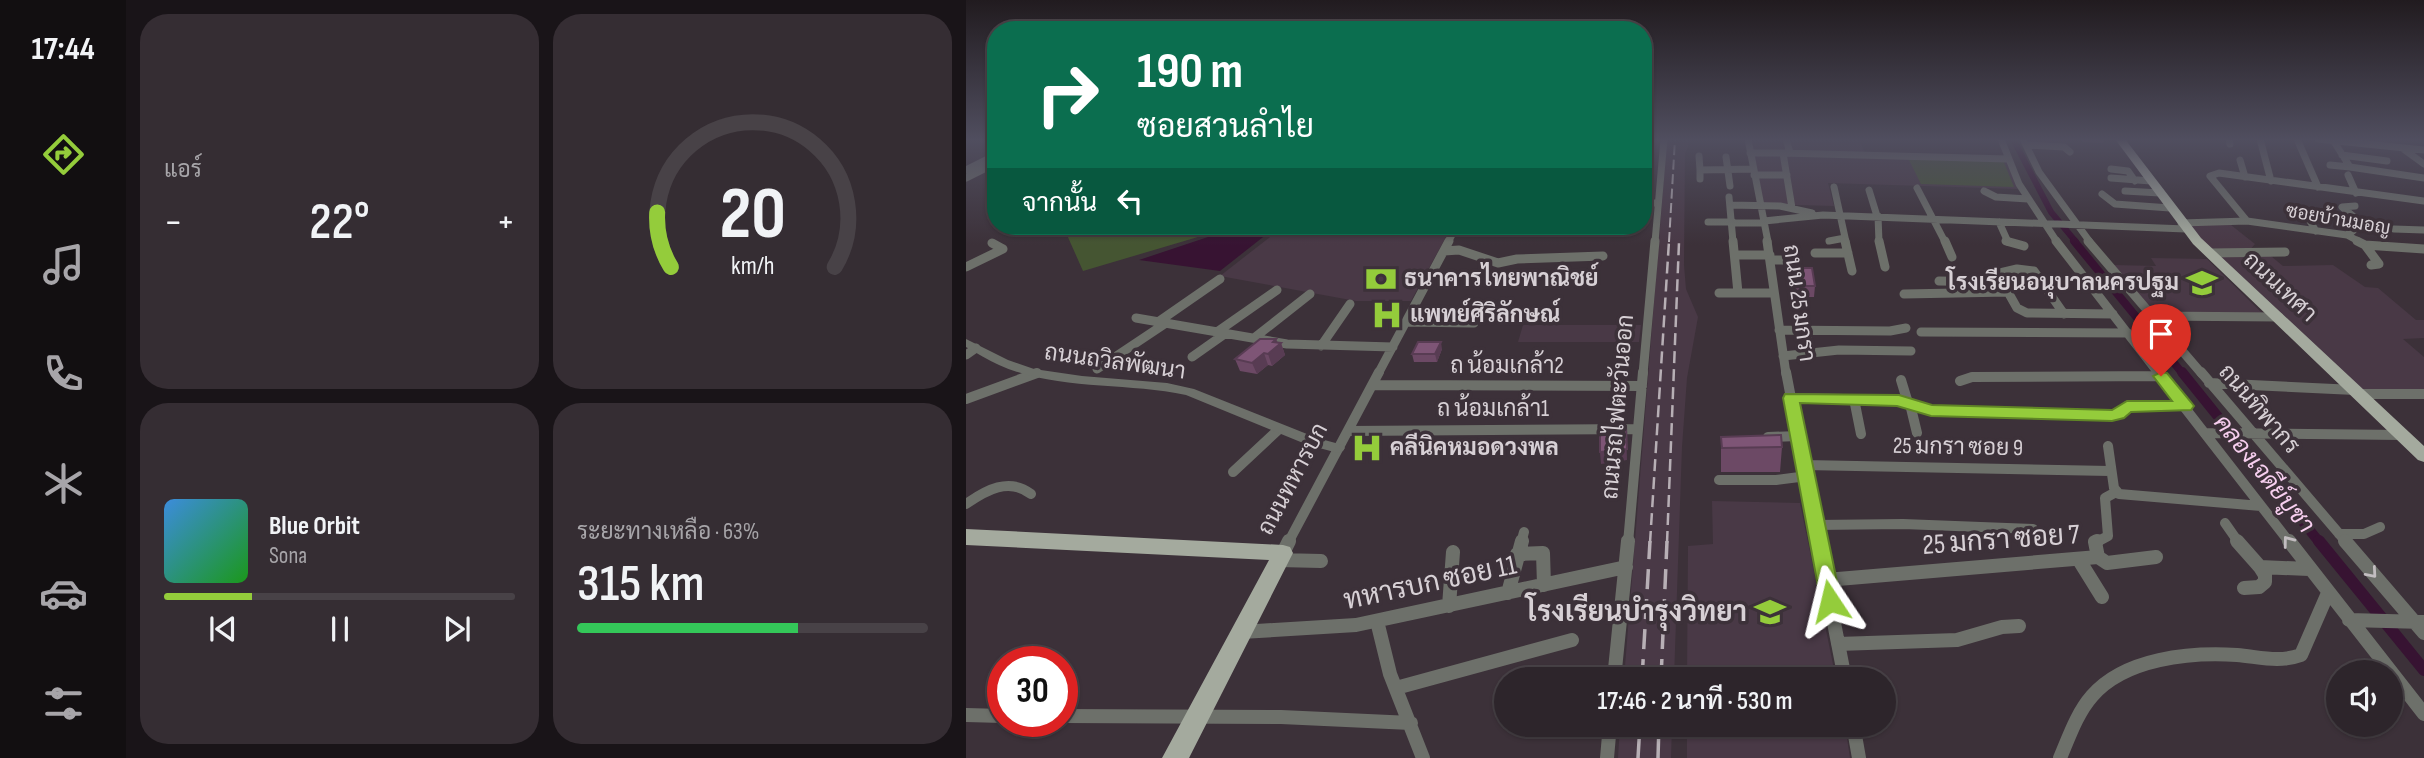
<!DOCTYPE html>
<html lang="th">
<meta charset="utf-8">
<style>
:root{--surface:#2d252b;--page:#352d33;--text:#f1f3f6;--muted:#a7a5a9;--line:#484247;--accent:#94cc3b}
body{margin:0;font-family:"Sofia Sans Condensed",Sarabun,sans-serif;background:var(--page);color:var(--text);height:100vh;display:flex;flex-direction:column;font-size:26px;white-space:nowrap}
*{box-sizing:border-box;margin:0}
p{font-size:23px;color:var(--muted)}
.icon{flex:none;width:38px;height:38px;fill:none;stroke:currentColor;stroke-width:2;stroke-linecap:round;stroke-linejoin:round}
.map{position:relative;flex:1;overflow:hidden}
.drawer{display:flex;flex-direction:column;gap:14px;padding:14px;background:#191418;width:840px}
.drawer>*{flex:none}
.top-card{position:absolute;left:21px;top:21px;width:665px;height:214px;border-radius:28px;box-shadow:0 2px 5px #0004,0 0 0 2px var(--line);background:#0b6e4f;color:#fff;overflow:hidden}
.tools{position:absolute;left:1360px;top:660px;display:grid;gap:14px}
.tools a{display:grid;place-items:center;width:77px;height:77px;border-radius:50%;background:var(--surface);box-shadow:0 2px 5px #0004,0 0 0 2px var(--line);font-size:35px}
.speed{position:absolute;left:21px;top:646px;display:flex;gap:14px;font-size:35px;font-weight:700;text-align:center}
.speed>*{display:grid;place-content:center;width:91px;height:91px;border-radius:50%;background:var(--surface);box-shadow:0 2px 5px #0004,0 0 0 2px var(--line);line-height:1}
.speed .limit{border:10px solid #d22;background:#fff;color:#111}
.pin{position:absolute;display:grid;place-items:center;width:60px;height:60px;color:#fff;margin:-72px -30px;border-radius:50% 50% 50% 0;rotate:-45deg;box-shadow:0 0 7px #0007}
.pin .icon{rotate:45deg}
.me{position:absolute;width:77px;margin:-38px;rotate:350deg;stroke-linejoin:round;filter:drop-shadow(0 0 5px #0008)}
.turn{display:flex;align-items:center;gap:24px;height:147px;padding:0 35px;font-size:32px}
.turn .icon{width:91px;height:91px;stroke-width:2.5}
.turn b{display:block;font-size:49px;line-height:60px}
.then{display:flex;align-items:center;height:66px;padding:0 35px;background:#0003;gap:14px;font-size:26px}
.big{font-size:52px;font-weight:600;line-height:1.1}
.drawer .tile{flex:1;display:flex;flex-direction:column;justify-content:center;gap:10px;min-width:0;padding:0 24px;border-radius:28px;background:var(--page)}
.drawer .dial{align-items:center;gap:0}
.dial svg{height:182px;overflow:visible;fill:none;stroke:var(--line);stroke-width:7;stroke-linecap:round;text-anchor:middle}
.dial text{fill:var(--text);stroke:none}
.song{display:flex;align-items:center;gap:21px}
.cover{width:84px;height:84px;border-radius:10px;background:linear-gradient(135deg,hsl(210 70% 55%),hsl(120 70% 35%))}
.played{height:7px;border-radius:4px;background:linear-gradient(90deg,var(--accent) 25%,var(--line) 25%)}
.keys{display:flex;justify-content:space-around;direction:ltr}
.heat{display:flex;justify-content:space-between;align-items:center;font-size:38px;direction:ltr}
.charge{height:10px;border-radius:5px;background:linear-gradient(90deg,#34c759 63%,var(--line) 0)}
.drawer .tiles{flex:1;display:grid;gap:14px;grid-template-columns:repeat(2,1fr)}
.trip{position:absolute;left:528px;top:667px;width:402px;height:70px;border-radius:35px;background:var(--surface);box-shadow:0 2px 5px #0004,0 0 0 2px var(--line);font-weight:600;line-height:70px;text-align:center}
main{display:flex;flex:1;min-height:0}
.tabs{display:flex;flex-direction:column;width:126px;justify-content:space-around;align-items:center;background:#120f11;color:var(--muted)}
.tabs .icon{width:49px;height:49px}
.tabs .on{color:var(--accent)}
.tabs b{font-size:32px;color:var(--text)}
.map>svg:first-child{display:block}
</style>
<main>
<nav class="tabs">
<b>17:44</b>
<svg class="icon on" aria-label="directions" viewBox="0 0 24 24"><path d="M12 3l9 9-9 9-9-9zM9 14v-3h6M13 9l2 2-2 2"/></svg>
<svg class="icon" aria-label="music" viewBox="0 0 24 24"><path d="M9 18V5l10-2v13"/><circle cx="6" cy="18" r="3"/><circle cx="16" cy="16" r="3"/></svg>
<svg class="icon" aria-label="phone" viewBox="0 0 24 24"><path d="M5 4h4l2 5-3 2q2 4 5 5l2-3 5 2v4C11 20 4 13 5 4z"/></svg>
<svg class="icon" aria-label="climate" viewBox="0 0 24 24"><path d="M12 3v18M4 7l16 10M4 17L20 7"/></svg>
<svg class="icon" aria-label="car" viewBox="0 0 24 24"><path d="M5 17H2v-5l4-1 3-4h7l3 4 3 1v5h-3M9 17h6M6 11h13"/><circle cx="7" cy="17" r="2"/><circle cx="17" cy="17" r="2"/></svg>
<svg class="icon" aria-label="filters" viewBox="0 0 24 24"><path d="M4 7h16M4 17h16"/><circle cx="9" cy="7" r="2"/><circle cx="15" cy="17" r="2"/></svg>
</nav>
<section class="drawer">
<div class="tiles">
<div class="tile"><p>แอร์</p>
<div class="heat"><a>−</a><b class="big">22°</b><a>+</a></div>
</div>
<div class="tile dial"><svg viewBox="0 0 100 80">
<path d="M14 69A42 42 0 1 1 86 69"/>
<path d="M14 69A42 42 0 0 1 8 45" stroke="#94cc3b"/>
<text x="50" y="56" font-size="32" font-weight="700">20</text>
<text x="50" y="72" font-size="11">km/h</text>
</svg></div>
<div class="tile">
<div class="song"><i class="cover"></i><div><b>Blue Orbit</b><p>Sona</p></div></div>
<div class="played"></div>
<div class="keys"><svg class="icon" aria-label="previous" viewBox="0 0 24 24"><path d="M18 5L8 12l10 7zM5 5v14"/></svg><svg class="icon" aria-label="pause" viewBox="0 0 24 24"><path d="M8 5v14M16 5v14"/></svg><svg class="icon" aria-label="next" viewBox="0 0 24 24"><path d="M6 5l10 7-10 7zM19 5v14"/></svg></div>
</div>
<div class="tile"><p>ระยะทางเหลือ · 63%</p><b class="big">315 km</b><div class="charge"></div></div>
</div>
</section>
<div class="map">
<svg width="1458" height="758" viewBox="0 0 1458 758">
<rect width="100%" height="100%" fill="#3c3139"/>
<!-- built -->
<path fill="#493946" d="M701 139H725L719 154 718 265 720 289 732 317 721 378 716 447 708 679H658Z
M784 139H893L899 153 1039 157 1052 189 862 183 868 206 796 204Z
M1218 223 1265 225 1289 244 1282 252H1300L1317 266 1367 265 1399 287 1412 288 1450 320H1458V338L1437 339 1458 357V391L1396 390Z
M318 226H486L445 301H390L254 276Z
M1185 258 1241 259 1296 313H1188L1147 265 1190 266Z
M557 325H675L673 342H552Z
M746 501 834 503 870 679H721L722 546 747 544Z
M654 725H706L705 758H652Z
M721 725H879L884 758H721Z"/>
<!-- green -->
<path fill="#455532" d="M942 158 1037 160 1048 187 955 184Z
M97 226H269L117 271Z"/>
<!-- water -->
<path fill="#371332" d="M275 226H305L306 230 254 271 173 260Z"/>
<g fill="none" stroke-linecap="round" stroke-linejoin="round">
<!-- canal-far3 -->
<path stroke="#371332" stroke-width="6" d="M1047 139 1085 212 1110 242"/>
<!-- canal-far2 -->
<path stroke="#371332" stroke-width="8" d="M1108 241 1217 374"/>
<!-- canal-far1 -->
<path stroke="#371332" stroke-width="10" d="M1216 372 1354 543"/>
<!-- canal -->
<path stroke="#371332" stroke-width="12" d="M1353 541 1458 670"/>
<!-- minor-far3 -->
<path stroke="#6d706a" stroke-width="7" d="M782 139 802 242
M820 139 824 153
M1035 139 1053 184 1091 242
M1057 139 1073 172 1124 242
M1263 139 1264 144
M1294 139 1305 181
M1331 139 1352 187
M1352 139 1458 150
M1367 140 1384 167 1458 178
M1060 145 1098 147 1104 152
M1436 148 1458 164
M784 153H817
M1376 155 1421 161
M733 156 734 170
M760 157 764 186
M1274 160 1279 177
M1364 165 1384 167
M1145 169 1162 171 1169 181
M0 170 30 155
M788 175H821
M1382 175 1390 193
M0 178 30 163
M1145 178 1185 181
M734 179V170L787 169
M868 187 880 242
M951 188 979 242
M903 190 911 216
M1018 191 1030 197 1062 199
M1159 191 1194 193
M1136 194 1149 204 1204 208
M763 197 767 242
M677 203H692
M764 205 814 206 846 213
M826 208 817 153 1042 159
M1339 213 1350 231
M912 216 913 242
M798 221 857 215 1220 229
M1281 221 1244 176 1253 173 1458 201
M742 222H767
M1033 222 1042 242
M767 223H798
M1215 223 1281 221 1381 235 1394 242
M1428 229 1458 230
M1382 234 1387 231 1371 217 1387 216 1376 207 1389 206
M863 241 879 238
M482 242 491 226
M689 242 698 139"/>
<!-- minor-far2 -->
<path stroke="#6d706a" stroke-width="9" d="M767 241 772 293
M801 241 820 374
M879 241 886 271
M913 241 919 267
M979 241 986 257
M1040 241 1058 246
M1090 241 1193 374
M1122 241 1236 374
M1391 241 1399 245 1458 249
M1399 245 1413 264 1405 265
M478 251 493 250 532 263 551 259 637 256
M849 253H882
M1244 253 1319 252
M770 255H804
M804 260H825
M0 267 37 249 26 243
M1034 280V273L1051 269 1068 271 1098 314
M973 281 1036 282
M753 293H808
M938 294 1042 292 1051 308 1061 313 1147 314
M1186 316 1313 317
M170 318 321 344 427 347
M192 322 254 279
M440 322 508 323
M813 330 924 331 940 328
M840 331 844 354
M251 332 311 290
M955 332 1162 333
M288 338 344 294
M355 346 384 304
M0 355 10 348
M817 356 873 350 945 351
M226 357 260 333
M131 369 200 323
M412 374 483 241
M677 374 689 241"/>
<!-- minor-far1 -->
<path stroke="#6d706a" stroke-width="10" d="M820 372 853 543
M1191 372 1324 543
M1235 372 1381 543
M935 380 942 403
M994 381 1006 377 1196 376
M1243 383 1389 390
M407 385 676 386
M1393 394H1458
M825 398 933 400 965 411 1146 415 1152 414 1161 406H1219
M0 399 71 373
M888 399 895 434
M944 404 951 433
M382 431 672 429
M1240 433 1436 435
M802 437 833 436
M1142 446 1148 488 1153 494 1295 506
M839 465 1144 471
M267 472 313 429
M753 480H810L841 476
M0 504C20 490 43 477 65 494
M1259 523 1273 543
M850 525 937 524 1067 529
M1373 534H1398L1414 527
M322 543 413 372
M555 543 558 532
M662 543 677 372
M1129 543 1142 536 1139 498 1150 492"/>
<!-- minor -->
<path stroke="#6d706a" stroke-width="14" d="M852 541 879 679
M1271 541 1294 567 1343 569
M1323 541 1458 714
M1379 541 1458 633
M317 553 323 541
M551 554 577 553 578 585
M1132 557 1141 563 1190 557
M313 560 355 561
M1113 560 1136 597
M860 580 1132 557 1129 542 1131 541
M1278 588 1293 587 1299 582V575L1294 567
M542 593 556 541
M483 606 487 552
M1383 620 1458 622
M411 621 424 674 457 758
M275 632 390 625 660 567
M872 644 991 640 1036 627 1053 626
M648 679 662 541
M430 688 606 640
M0 715 37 716
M96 716 315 717 445 723
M887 724 893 758
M641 758 644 724
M1094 758C1103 737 1111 713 1126 696 1159 658 1224 652 1271 655 1294 657 1313 663 1335 655L1362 593"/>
<!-- tertiary -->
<path fill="#6d706a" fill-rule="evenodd" d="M0 339 42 360 68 369 116 376 201 383 228 389 351 438 377 445 379 448 377 451 372 453 342 445 220 395C159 382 91 391 33 365 22 360 11 353 0 347Z"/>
<!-- primary -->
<path fill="#a4aa9e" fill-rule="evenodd" d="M1149 139H1159L1235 238 1458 446V462L1452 460 1227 244Z
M0 529 317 545 324 547 327 553 223 758H196L303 560 0 545Z"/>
<!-- rail-far2 -->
<path stroke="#b7afb5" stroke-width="2" stroke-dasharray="10 4.5" stroke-linecap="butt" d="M703 242 709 139"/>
<!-- rail-far1 -->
<path stroke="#b7afb5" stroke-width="2.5" stroke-dasharray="12 6" stroke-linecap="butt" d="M684 543 703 241
M701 543 713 242"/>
<!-- rail -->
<path stroke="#b7afb5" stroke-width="3.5" stroke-dasharray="20 10" stroke-linecap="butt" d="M676 679 684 541
M695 679 701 541
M672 758 674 724
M692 758 693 724"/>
</g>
<!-- wall -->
<path fill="#6c4965" d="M1115 139H1138L1137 143 1117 142Z
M829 268 849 286 848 297H831L828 278Z
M312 343H315L319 355 306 366 302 365 291 374 274 371 269 359Z
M476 349 471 362H448L446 354Z
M755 437 816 447 814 472H755Z"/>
<!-- shaded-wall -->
<path fill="#583c53" d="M310 339 313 345 315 343 319 355 306 366 302 354 307 342Z
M475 342 476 349 471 362 469 354Z
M298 353 302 365 291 374 286 363Z
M660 426 661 460 635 464 634 452Z"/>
<!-- building -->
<path fill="#7e5576" stroke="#583c53" stroke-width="2" d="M829 268H846L849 286H832Z
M294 339H310L307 342 315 343 302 354 298 353 286 363 269 359Z
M452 342H475L469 354H446Z
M634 426H660L661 449 634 452Z
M815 435 816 447 756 448 755 437Z"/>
<!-- one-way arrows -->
<defs><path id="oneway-chevron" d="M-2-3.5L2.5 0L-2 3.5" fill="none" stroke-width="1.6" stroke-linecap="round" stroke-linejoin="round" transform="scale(1.75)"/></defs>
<g stroke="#c2bdc0">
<use href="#oneway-chevron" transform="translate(1322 541) rotate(-127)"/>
<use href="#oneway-chevron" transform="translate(1406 573) rotate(49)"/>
</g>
<!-- sky -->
<linearGradient id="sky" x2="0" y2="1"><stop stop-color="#211b1f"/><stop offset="0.57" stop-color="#504e5f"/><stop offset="1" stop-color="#504e5f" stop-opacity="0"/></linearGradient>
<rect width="1458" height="245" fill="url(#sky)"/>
<!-- route -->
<path fill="#94cc3b" stroke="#608526" stroke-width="2" d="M1195 372 1201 373 1225 402 1228 406 1225 410 1165 412 1158 418 1146 421 965 416 931 406 834 403 875 601 872 608 864 610 856 608 817 398 819 394 933 395 966 405 1146 410 1161 401H1206L1187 376Z"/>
<!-- icons -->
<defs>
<symbol id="bank-bare" viewBox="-9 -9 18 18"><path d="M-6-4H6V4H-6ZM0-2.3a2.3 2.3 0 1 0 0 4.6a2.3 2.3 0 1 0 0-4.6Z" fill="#94cc3b" stroke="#3c3139" stroke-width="2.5" paint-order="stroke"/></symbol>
<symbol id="school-bare" viewBox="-9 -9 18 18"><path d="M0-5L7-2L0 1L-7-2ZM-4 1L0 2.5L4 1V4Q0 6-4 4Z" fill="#94cc3b" stroke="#3c3139" stroke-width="2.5" paint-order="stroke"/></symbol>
<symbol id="hospital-bare" viewBox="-9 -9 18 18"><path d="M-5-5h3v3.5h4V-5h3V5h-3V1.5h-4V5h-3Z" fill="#94cc3b" stroke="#3c3139" stroke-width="2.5" paint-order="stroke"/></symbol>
</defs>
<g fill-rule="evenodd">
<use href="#bank-bare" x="393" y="257" width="44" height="44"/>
<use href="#school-bare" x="1214" y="261" width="44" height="44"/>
<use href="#hospital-bare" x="399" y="293" width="44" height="44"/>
<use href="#hospital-bare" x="379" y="426" width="44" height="44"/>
<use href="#school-bare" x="782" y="590" width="44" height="44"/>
</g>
<g text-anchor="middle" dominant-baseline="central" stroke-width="7" stroke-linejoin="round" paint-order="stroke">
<!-- far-street labels -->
<g font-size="19" fill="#d7d0d5" stroke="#3c3139">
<text transform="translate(1372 220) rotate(10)">ซอยบ้านมอญ</text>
</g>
<!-- poi labels -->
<g font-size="23" font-weight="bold" fill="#d7d0d5" stroke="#3c3139" text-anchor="start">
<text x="438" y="279">ธนาคารไทยพาณิชย์</text>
<text x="1213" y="283" text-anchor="end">โรงเรียนอนุบาลนครปฐม</text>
<text x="444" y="315">แพทย์ศิริลักษณ์</text>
<text x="424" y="448">คลีนิคหมอดวงพล</text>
</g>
<!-- street labels -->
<g font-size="23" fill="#d7d0d5" stroke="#3c3139">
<text transform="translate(1314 287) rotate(43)">ถนนเทศา</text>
<text transform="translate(833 303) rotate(82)">ถนน 25 มกรา</text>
<text transform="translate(149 362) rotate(8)">ถนนถวิลพัฒนา</text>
<text x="541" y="366">ถ น้อมเกล้า2</text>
<text transform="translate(652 407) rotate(-85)">ถนนรถไฟตะวันออก</text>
<text x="527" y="409">ถ น้อมเกล้า1</text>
<text transform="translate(1293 409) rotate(49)">ถนนทิพากร</text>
<text transform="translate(992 447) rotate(1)">25 มกรา ซอย 9</text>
<text transform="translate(327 479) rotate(-62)">ถนนทหารบก</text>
</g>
<!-- water labels -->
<g font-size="24" font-style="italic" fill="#f7cfef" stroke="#3c3139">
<text transform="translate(1298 474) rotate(51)">คลองเจดีย์บูชา</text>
</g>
<!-- near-street labels -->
<g font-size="28" fill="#d7d0d5" stroke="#3c3139">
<text transform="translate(1035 540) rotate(-4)">25 มกรา ซอย 7</text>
<text transform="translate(464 583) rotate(-12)">ทหารบก ซอย 11</text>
</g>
<!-- near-poi labels -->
<g font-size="28" font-weight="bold" fill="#d7d0d5" stroke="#3c3139" text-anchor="end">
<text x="781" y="612">โรงเรียนบำรุงวิทยา</text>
</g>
</g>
</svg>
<div class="tools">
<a><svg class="icon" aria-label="sound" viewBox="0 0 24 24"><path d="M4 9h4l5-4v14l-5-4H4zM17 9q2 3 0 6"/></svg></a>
</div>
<div class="speed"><div class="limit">30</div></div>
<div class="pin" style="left:1195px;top:376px;background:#d93025"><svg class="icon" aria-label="arrive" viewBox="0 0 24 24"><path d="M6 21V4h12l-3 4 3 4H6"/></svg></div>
<svg class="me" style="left:864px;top:601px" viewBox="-20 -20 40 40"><path d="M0-17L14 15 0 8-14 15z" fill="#94cc3b" stroke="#fff" stroke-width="4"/></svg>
<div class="trip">17:46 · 2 นาที · 530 m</div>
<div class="top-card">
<div class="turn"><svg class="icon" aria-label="right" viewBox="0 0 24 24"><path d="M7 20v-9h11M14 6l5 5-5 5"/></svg><div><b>190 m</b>ซอยสวนลำไย</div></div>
<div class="then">จากนั้น<svg class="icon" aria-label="left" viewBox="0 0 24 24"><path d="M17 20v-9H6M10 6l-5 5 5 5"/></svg></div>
</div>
</div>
</main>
